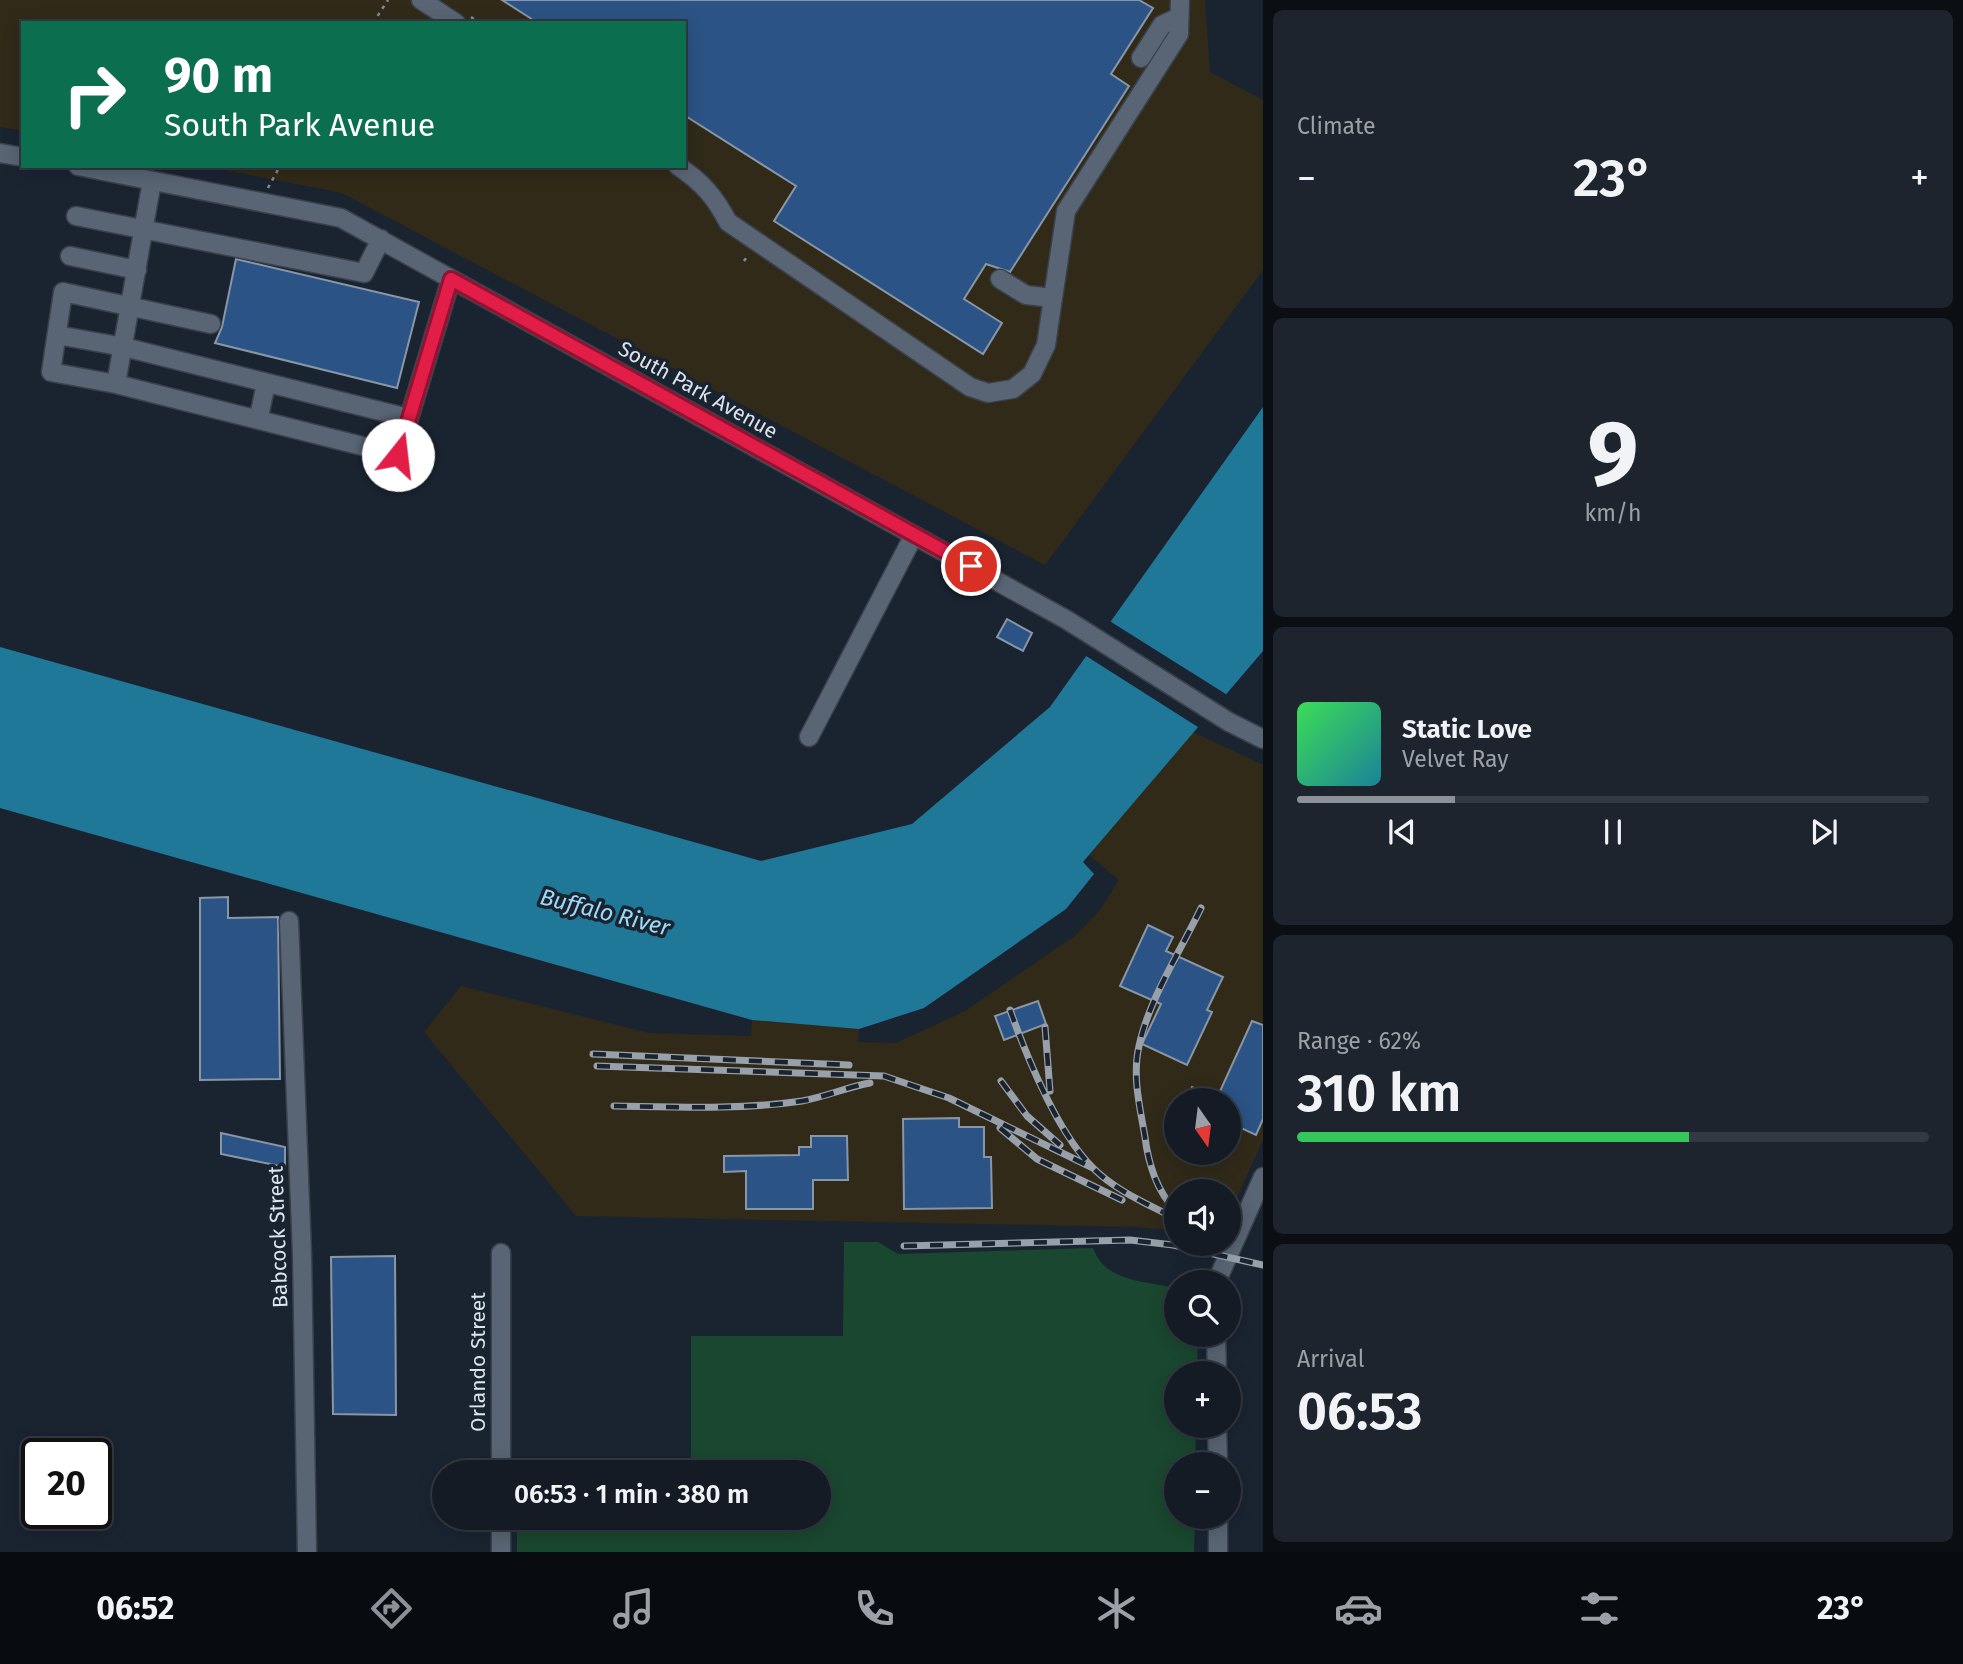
<!DOCTYPE html>
<meta charset="utf-8">
<style>
:root{--surface:#141b25;--page:#1d242d;--text:#f1f3f6;--muted:#9da1a7;--line:#333942;--accent:#8c9099}
body{margin:0;font-family:"Fira Sans",sans-serif;background:var(--page);color:var(--text);height:100vh;display:flex;flex-direction:column;font-size:26px;white-space:nowrap}
*{box-sizing:border-box;margin:0}
p{font-size:23px;color:var(--muted)}
.icon{flex:none;width:38px;height:38px;fill:none;stroke:currentColor;stroke-width:2;stroke-linecap:round;stroke-linejoin:round}
.map{position:relative;flex:1;overflow:hidden}
.side{display:flex;flex-direction:column;gap:10px;padding:10px;background:#0b0f14;width:700px}
.side>*{flex:none}
.guide{position:absolute;left:21px;top:21px;width:665px;height:147px;border-radius:0px;box-shadow:0 4px 18px #0003,0 0 0 2px var(--line);background:#0b6e4f;color:#fff;overflow:hidden}
.needle{width:46px;rotate:166deg}
.controls{position:absolute;left:1164px;top:1088px;display:grid;gap:14px}
.controls a{display:grid;place-items:center;width:77px;height:77px;border-radius:50%;background:var(--surface);box-shadow:0 4px 18px #0003,0 0 0 2px var(--line);font-size:35px}
.speed{position:absolute;left:21px;top:1438px;display:flex;gap:14px;font-size:35px;font-weight:700;text-align:center}
.speed>*{display:grid;place-content:center;width:91px;height:91px;border-radius:50%;background:var(--surface);box-shadow:0 4px 18px #0003,0 0 0 2px var(--line);line-height:1}
.speed .limit{border:4px solid #111;border-radius:10px;background:#fff;color:#111}
.pin{position:absolute;display:grid;place-items:center;width:60px;height:60px;color:#fff;margin:-30px;border:4px solid #fff;border-radius:50%;box-shadow:0 2px 7px #0007}
.me{position:absolute;width:77px;margin:-38px;rotate:16deg;stroke-linejoin:round;filter:drop-shadow(0 0 5px #0008)}
.turn{display:flex;align-items:center;gap:24px;height:147px;padding:0 28px;font-size:32px}
.turn .icon{width:91px;height:91px;stroke-width:2.5}
.turn b{display:block;font-size:49px;line-height:60px}
.big{font-size:52px;font-weight:600;line-height:1.1}
.side .widget{flex:1;display:flex;flex-direction:column;justify-content:center;gap:10px;min-width:0;padding:0 24px;border-radius:10px;background:var(--page)}
.side .dial{align-items:center;gap:0}
.dial b{font-size:91px;line-height:1}
.song{display:flex;align-items:center;gap:21px}
.cover{width:84px;height:84px;border-radius:10px;background:linear-gradient(135deg,hsl(130 70% 55%),hsl(190 70% 35%))}
.played{height:7px;border-radius:4px;background:linear-gradient(90deg,var(--accent) 25%,var(--line) 25%)}
.keys{display:flex;justify-content:space-around;direction:ltr}
.heat{display:flex;justify-content:space-between;align-items:center;font-size:38px;direction:ltr}
.charge{height:10px;border-radius:5px;background:linear-gradient(90deg,#34c759 62%,var(--line) 0)}
.trip{position:absolute;left:432px;top:1460px;width:399px;height:70px;border-radius:35px;background:var(--surface);box-shadow:0 4px 18px #0003,0 0 0 2px var(--line);font-weight:600;line-height:70px;text-align:center}
.dock{display:flex;height:112px;justify-content:space-around;align-items:center;background:#080b0f;color:var(--muted)}
.dock .icon{width:49px;height:49px}
.dock .on{color:var(--accent)}
.dock b{font-size:32px;color:var(--text)}
main{display:flex;flex:1;min-height:0}
.map>svg:first-child{display:block}
</style>
<main>
<div class="map">
<svg width="1263" height="1552" viewBox="0 0 1263 1552">
<rect width="100%" height="100%" fill="#1a2431"/>
<!-- industrial -->
<path fill="#312a19" fill-rule="evenodd" d="M0 0H1205L1210 72 1263 100V270L1045 565 342 193 203 166H684V23H23V131L0 127Z
M1193 732 1263 765V1140L1229 1215 1228 1192H1176V1231L1138 1227 576 1216 424 1032 461 986 649 1033 751 1036 752 1020 859 1029 858 1042 896 1043 965 1011 1076 935 1100 910 1119 880 1089 855ZM1176 1101H1228V1153H1176Z"/>
<!-- green -->
<path fill="#1a472f" d="M844 1242H878L898 1254 1093 1248C1105 1282 1145 1281 1176 1288V1335H1198L1197 1374H1176V1426H1196L1195 1465H1176V1517H1195L1194 1552H517V1532H691L692 1517H819V1472H691V1336H843Z"/>
<!-- water -->
<path fill="#207899" d="M1263 407V651L1083 862 1094 874 1066 909 924 1008 859 1029 752 1020 0 808V647L761 861 912 824 1050 707Z"/>
<!-- pier -->
<path fill="#1a2431" d="M1108 620 1229 696 1201 729 1083 654Z"/>
<!-- building -->
<path fill="#2b5385" stroke="#8996a6" stroke-width="2" d="M502 0H1139L1153 8 1111 74 1129 86 1010 272 986 264 964 299 1002 323 983 354 774 221 796 186 684 115V23H538Z
M236 259 419 302 397 388 215 343 222 327Z
M1007 619 1032 633 1023 651 997 637Z
M228 897V918L278 917 280 1079 200 1080V898Z
M1148 925 1173 937 1166 951 1223 977 1207 1010 1212 1012 1187 1065 1142 1044 1161 1004 1120 986Z
M1038 1001 1046 1024 1004 1040 995 1016Z
M1252 1021 1263 1025V1119L1256 1135 1228 1122V1101H1186L1192 1087 1217 1098Z
M959 1118V1127H984V1157H991L992 1208 904 1209 903 1119Z
M221 1133 285 1147V1167L221 1154Z
M811 1136H847L848 1180H813V1209H746V1171L724 1172V1156L799 1155V1147H811Z
M395 1256 396 1415 333 1414 331 1257Z"/>
<g fill="none" stroke-linecap="round" stroke-linejoin="round">
<defs>
<path id="minor" d="M421 0 456 23
M1141 58 1162 25 1179 17
M0 153 23 157
M78 166 341 218 1067 620 1229 722 1263 739
M678 166C702 182 715 197 728 222L970 387 988 393 1013 389 1032 374 1046 345 1066 211 1179 34 1180 0
M152 181 116 384 398 455 451 279
M76 216 364 273 381 239
M70 256 137 270
M1000 279 1026 295 1053 298
M57 335 124 347 408 418
M116 384 51 372 63 292 211 324
M259 417 266 383
M809 737 914 535
M289 921 302 1254 307 1552
M501 1253V1472
M1216 1283 1263 1177
M1216 1335 1217 1374
M1217 1426 1218 1465
M501 1517V1552
M1218 1517V1552"/>
</defs>
<!-- minor casing -->
<use href="#minor" stroke="#39414c" stroke-width="21"/>
<!-- path -->
<path stroke="#828b96" stroke-width="2.5" stroke-dasharray="3.5 5" stroke-linecap="butt" d="M471 17 479 23
M373 23 388 0
M268 188 280 166
M744 261 749 254"/>
<!-- minor -->
<use href="#minor" stroke="#596574" stroke-width="18"/>
<defs>
<path id="rail" d="M1010 1010C1027 1057 1057 1132 1093 1168 1116 1191 1148 1204 1176 1219
M1045 1027 1050 1091
M593 1054 849 1065
M597 1066 884 1076 949 1098 1093 1168
M1001 1081 1027 1116 1060 1145
M614 1106C676 1107 741 1110 802 1101 825 1097 847 1087 870 1083
M1000 1128 1037 1159 1122 1200
M1176 1210C1157 1193 1148 1162 1145 1137 1140 1108 1132 1076 1139 1046 1149 999 1180 952 1201 908
M904 1246 1130 1240 1173 1245 1263 1265"/>
</defs>
<!-- rail casing -->
<use href="#rail" stroke="#98a0aa" stroke-width="7"/>
<!-- rail -->
<use href="#rail" stroke="#1a2431" stroke-width="4.5" stroke-dasharray="13" stroke-linecap="butt"/>
</g>
<g fill="none" stroke-linecap="round" stroke-linejoin="round">
<defs>
<path id="route" d="M398 455 451 279 971 566"/>
</defs>
<!-- route casing -->
<use href="#route" stroke="#92132f" stroke-width="18"/>
<!-- route -->
<use href="#route" stroke="#e11d48" stroke-width="12"/>
</g>
<g text-anchor="middle" dominant-baseline="central" stroke-width="7" stroke-linejoin="round" paint-order="stroke">
<!-- street labels -->
<g font-size="21" fill="#dde4ed" stroke="#1a2431">
<text transform="translate(698 390) rotate(29)">South Park Avenue</text>
<text transform="translate(278 1237) rotate(-92)">Babcock Street</text>
<text transform="translate(478 1362) rotate(-90)">Orlando Street</text>
</g>
<!-- water labels -->
<g font-size="23" font-style="italic" fill="#9cdaf7" stroke="#1a2431">
<text transform="translate(605 912) rotate(14)">Buffalo River</text>
</g>
</g>
</svg>
<div class="controls">
<a><svg class="needle" viewBox="-14 -14 28 28"><path d="M0-13l5 13h-10z" fill="#e53935"/><path d="M0 13l5-13h-10z" fill="#9da1a7"/></svg></a>
<a><svg class="icon" aria-label="sound" viewBox="0 0 24 24"><path d="M4 9h4l5-4v14l-5-4H4zM17 9q2 3 0 6"/></svg></a>
<a><svg class="icon" aria-label="search" viewBox="0 0 24 24"><circle cx="10" cy="10" r="6"/><path d="M15 15l6 6"/></svg></a>
<a>+</a>
<a>−</a>
</div>
<div class="speed"><div class="limit">20</div></div>
<div class="pin" style="left:971px;top:566px;background:#d93025"><svg class="icon" aria-label="arrive" viewBox="0 0 24 24"><path d="M6 21V4h12l-3 4 3 4H6"/></svg></div>
<svg class="me" style="left:398px;top:455px" viewBox="-20 -20 40 40"><circle r="19" fill="#fff"/><path d="M0-13L10 11 0 6-10 11z" fill="#e11d48"/></svg>
<div class="trip">06:53 · 1 min · 380 m</div>
<div class="guide">
<div class="turn"><svg class="icon" aria-label="right" viewBox="0 0 24 24"><path d="M7 20v-9h11M14 6l5 5-5 5"/></svg><div><b>90 m</b>South Park Avenue</div></div>
</div>
</div>
<section class="side">
<div class="widget"><p>Climate</p>
<div class="heat"><a>−</a><b class="big">23°</b><a>+</a></div>
</div>
<div class="widget dial"><b>9</b><p>km/h</p></div>
<div class="widget">
<div class="song"><i class="cover"></i><div><b>Static Love</b><p>Velvet Ray</p></div></div>
<div class="played"></div>
<div class="keys"><svg class="icon" aria-label="previous" viewBox="0 0 24 24"><path d="M18 5L8 12l10 7zM5 5v14"/></svg><svg class="icon" aria-label="pause" viewBox="0 0 24 24"><path d="M8 5v14M16 5v14"/></svg><svg class="icon" aria-label="next" viewBox="0 0 24 24"><path d="M6 5l10 7-10 7zM19 5v14"/></svg></div>
</div>
<div class="widget"><p>Range · 62%</p><b class="big">310 km</b><div class="charge"></div></div>
<div class="widget"><p>Arrival</p><b class="big">06:53</b></div>
</section>
</main>
<nav class="dock">
<b>06:52</b>
<svg class="icon on" aria-label="directions" viewBox="0 0 24 24"><path d="M12 3l9 9-9 9-9-9zM9 14v-3h6M13 9l2 2-2 2"/></svg>
<svg class="icon" aria-label="music" viewBox="0 0 24 24"><path d="M9 18V5l10-2v13"/><circle cx="6" cy="18" r="3"/><circle cx="16" cy="16" r="3"/></svg>
<svg class="icon" aria-label="phone" viewBox="0 0 24 24"><path d="M5 4h4l2 5-3 2q2 4 5 5l2-3 5 2v4C11 20 4 13 5 4z"/></svg>
<svg class="icon" aria-label="climate" viewBox="0 0 24 24"><path d="M12 3v18M4 7l16 10M4 17L20 7"/></svg>
<svg class="icon" aria-label="car" viewBox="0 0 24 24"><path d="M5 17H2v-5l4-1 3-4h7l3 4 3 1v5h-3M9 17h6M6 11h13"/><circle cx="7" cy="17" r="2"/><circle cx="17" cy="17" r="2"/></svg>
<svg class="icon" aria-label="filters" viewBox="0 0 24 24"><path d="M4 7h16M4 17h16"/><circle cx="9" cy="7" r="2"/><circle cx="15" cy="17" r="2"/></svg>
<b>23°</b>
</nav>
